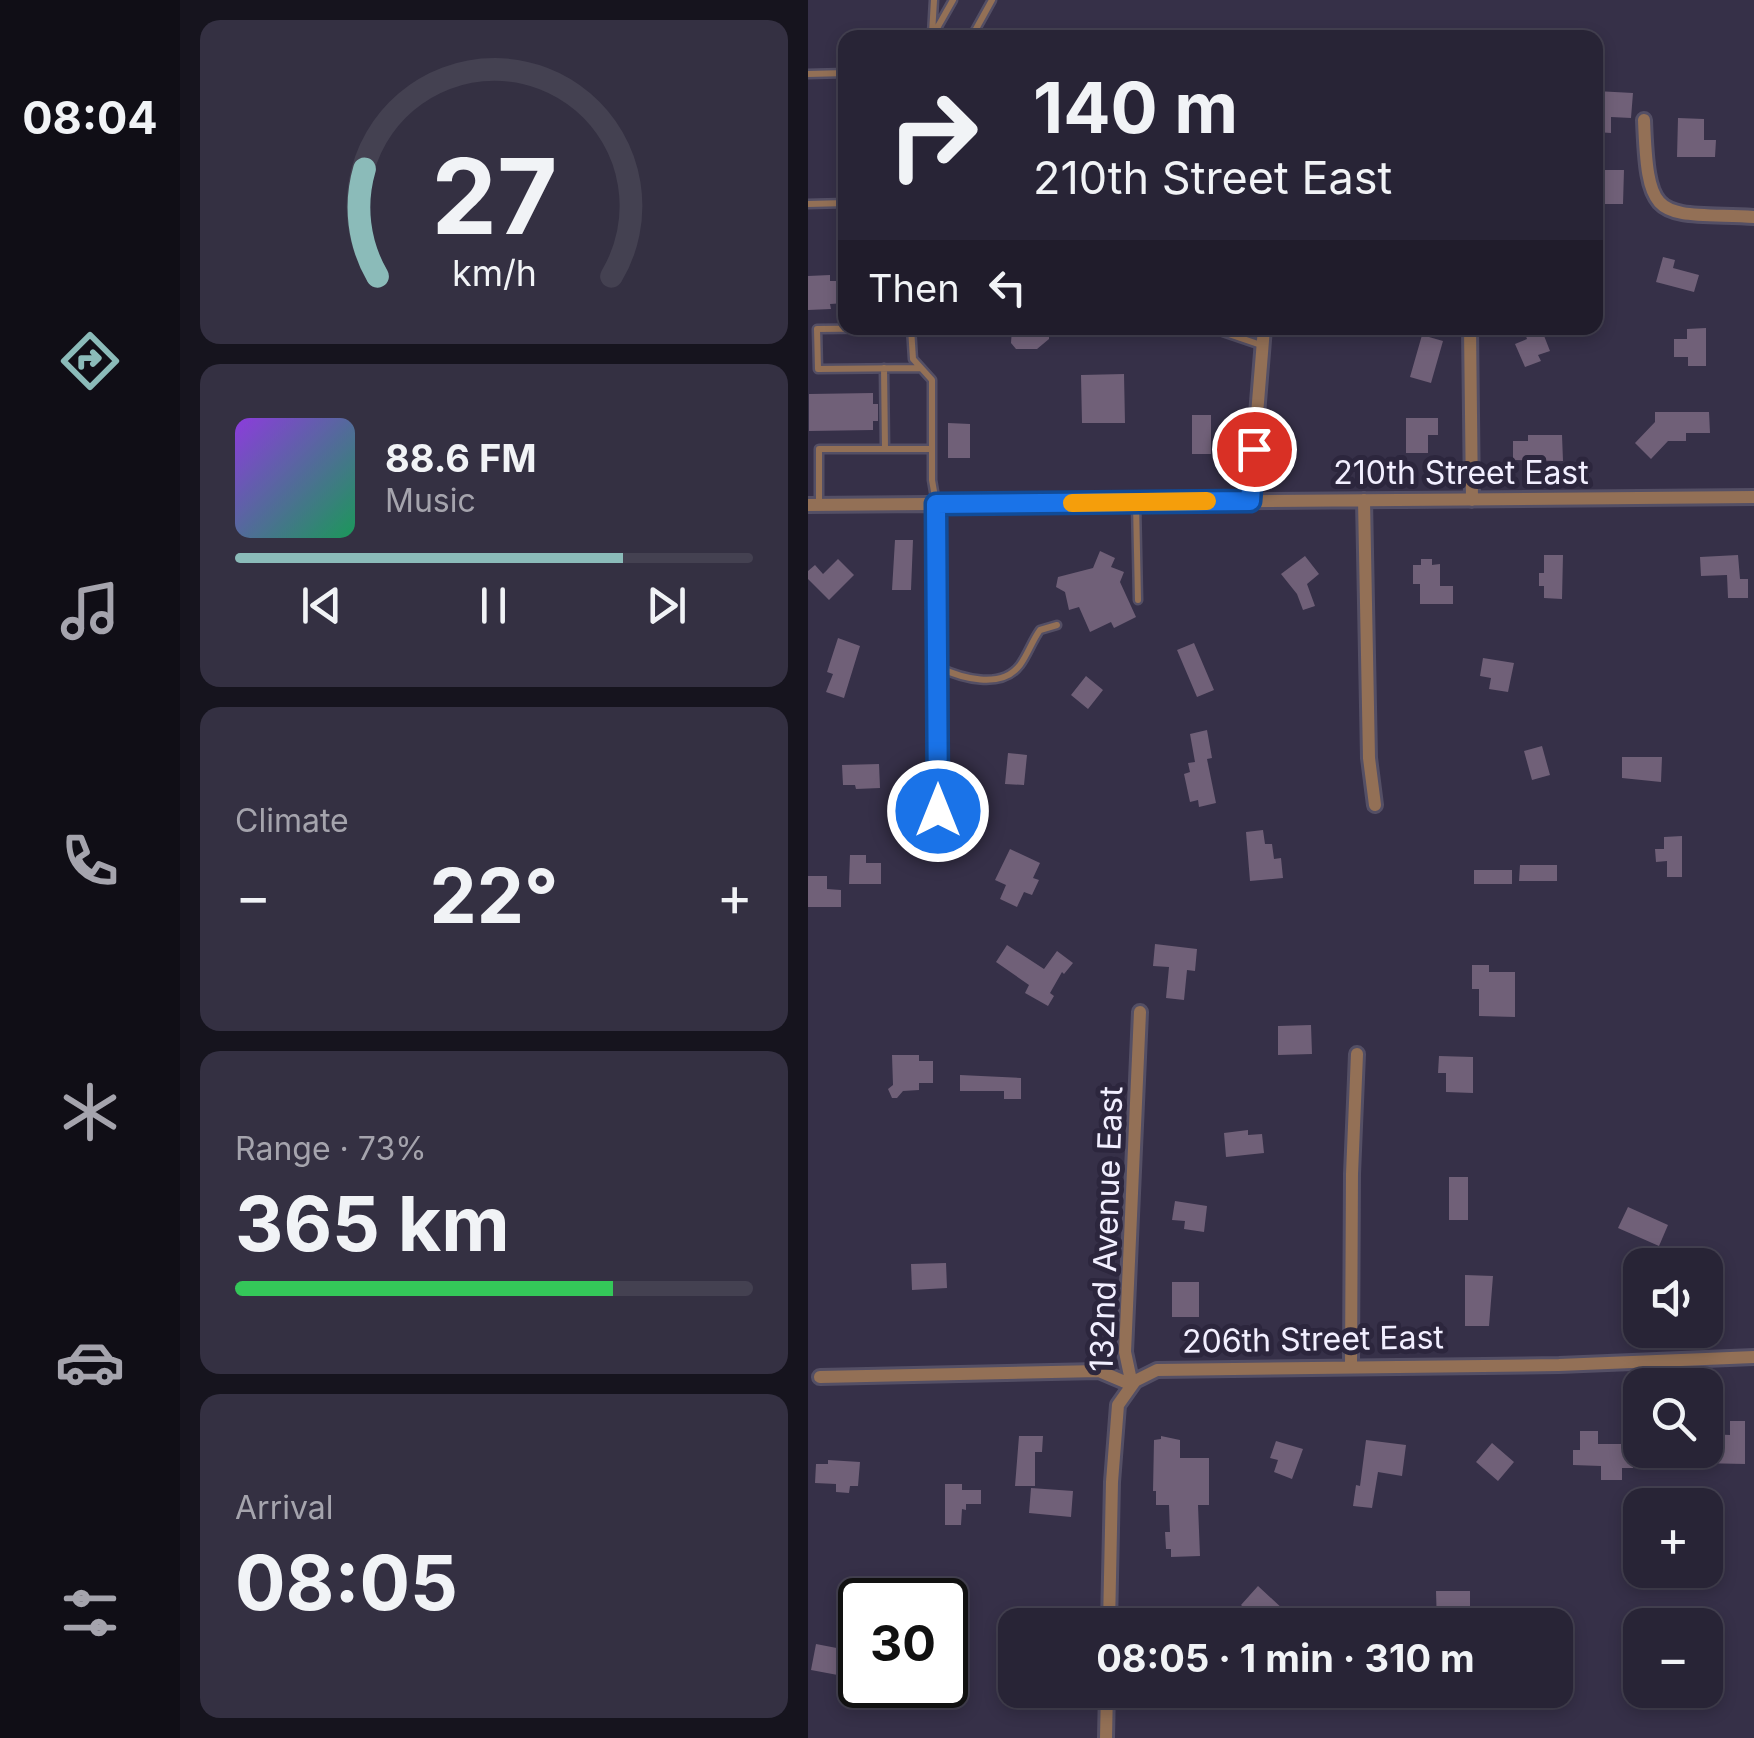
<!DOCTYPE html>
<meta charset="utf-8">
<style>
:root{--surface:#282436;--page:#343042;--text:#f1f3f6;--muted:#a5a4ad;--line:#444151;--accent:#8bbbb9}
body{margin:0;font-family:Inter,sans-serif;background:var(--page);color:var(--text);height:100vh;display:flex;flex-direction:column;font-size:38px;white-space:nowrap}
*{box-sizing:border-box;margin:0}
p{font-size:32px;color:var(--muted)}
.icon{flex:none;width:55px;height:55px;fill:none;stroke:currentColor;stroke-width:2;stroke-linecap:round;stroke-linejoin:round}
.map{position:relative;flex:1;overflow:hidden}
.side{display:flex;flex-direction:column;gap:20px;padding:20px;background:#16141e;width:628px}
.side>*{flex:none}
.banner{position:absolute;left:30px;top:30px;width:765px;height:305px;border-radius:20px;box-shadow:0 5px 15px #0003,0 0 0 2px var(--line);background:#282436;color:var(--text);overflow:hidden}
.fabs{position:absolute;left:815px;top:1248px;display:grid;gap:20px}
.fabs a{display:grid;place-items:center;width:100px;height:100px;border-radius:20px;background:var(--surface);box-shadow:0 5px 15px #0003,0 0 0 2px var(--line);font-size:50px}
.speed{position:absolute;left:30px;top:1578px;display:flex;gap:20px;font-size:50px;font-weight:700;text-align:center}
.speed>*{display:grid;place-content:center;width:130px;height:130px;border-radius:50%;background:var(--surface);box-shadow:0 5px 15px #0003,0 0 0 2px var(--line);line-height:1}
.speed .limit{border:5px solid #111;border-radius:15px;background:#fff;color:#111}
.pin{position:absolute;display:grid;place-items:center;width:85px;height:85px;color:#fff;margin:-42px;border:5px solid #fff;border-radius:50%;box-shadow:0 2px 10px #0007}
.me{position:absolute;width:110px;margin:-55px;rotate:0deg;stroke-linejoin:round;filter:drop-shadow(0 0 8px #0008)}
.turn{display:flex;align-items:center;gap:35px;height:210px;padding:0 30px;font-size:45px}
.turn .icon{width:130px;height:130px;stroke-width:2.5}
.turn b{display:block;font-size:70px;line-height:85px}
.then{display:flex;align-items:center;height:95px;padding:0 30px;background:#0003;gap:20px;font-size:38px}
.big{font-size:75px;font-weight:700;line-height:1.1}
.side .widget{flex:1;display:flex;flex-direction:column;justify-content:center;gap:15px;min-width:0;padding:0 35px;border-radius:20px;background:var(--page)}
.side .dial{align-items:center;gap:0}
.dial svg{height:260px;overflow:visible;fill:none;stroke:var(--line);stroke-width:7;stroke-linecap:round;text-anchor:middle}
.dial text{fill:var(--text);stroke:none}
.song{display:flex;align-items:center;gap:30px}
.cover{width:120px;height:120px;border-radius:15px;background:linear-gradient(135deg,hsl(270 70% 55%),hsl(150 70% 35%))}
.played{height:10px;border-radius:5px;background:linear-gradient(90deg,var(--accent) 75%,var(--line) 75%)}
.keys{display:flex;justify-content:space-around;direction:ltr}
.heat{display:flex;justify-content:space-between;align-items:center;font-size:55px;direction:ltr}
.charge{height:15px;border-radius:8px;background:linear-gradient(90deg,#34c759 73%,var(--line) 0)}
.trip{position:absolute;left:190px;top:1608px;width:575px;height:100px;border-radius:20px;background:var(--surface);box-shadow:0 5px 15px #0003,0 0 0 2px var(--line);font-weight:700;line-height:100px;text-align:center}
main{display:flex;flex:1;min-height:0}
.dock{display:flex;flex-direction:column;width:180px;justify-content:space-around;align-items:center;background:#100e16;color:var(--muted)}
.dock .icon{width:70px;height:70px}
.dock .current{color:var(--accent)}
.dock b{font-size:45px;color:var(--text)}
.map>svg:first-child{display:block}
</style>
<main>
<nav class="dock">
<b>08:04</b>
<svg class="icon current" aria-label="directions" viewBox="0 0 24 24"><path d="M12 3l9 9-9 9-9-9zM9 14v-3h6M13 9l2 2-2 2"/></svg>
<svg class="icon" aria-label="music" viewBox="0 0 24 24"><path d="M9 18V5l10-2v13"/><circle cx="6" cy="18" r="3"/><circle cx="16" cy="16" r="3"/></svg>
<svg class="icon" aria-label="phone" viewBox="0 0 24 24"><path d="M5 4h4l2 5-3 2q2 4 5 5l2-3 5 2v4C11 20 4 13 5 4z"/></svg>
<svg class="icon" aria-label="climate" viewBox="0 0 24 24"><path d="M12 3v18M4 7l16 10M4 17L20 7"/></svg>
<svg class="icon" aria-label="car" viewBox="0 0 24 24"><path d="M5 17H2v-5l4-1 3-4h7l3 4 3 1v5h-3M9 17h6M6 11h13"/><circle cx="7" cy="17" r="2"/><circle cx="17" cy="17" r="2"/></svg>
<svg class="icon" aria-label="filters" viewBox="0 0 24 24"><path d="M4 7h16M4 17h16"/><circle cx="9" cy="7" r="2"/><circle cx="15" cy="17" r="2"/></svg>
</nav>
<section class="side">
<div class="widget dial"><svg viewBox="0 0 100 80">
<path d="M14 69A42 42 0 1 1 86 69"/>
<path d="M14 69A42 42 0 0 1 10 36" stroke="#8bbbb9"/>
<text x="50" y="56" font-size="32" font-weight="700">27</text>
<text x="50" y="72" font-size="11">km/h</text>
</svg></div>
<div class="widget">
<div class="song"><i class="cover"></i><div><b>88.6 FM</b><p>Music</p></div></div>
<div class="played"></div>
<div class="keys"><svg class="icon" aria-label="previous" viewBox="0 0 24 24"><path d="M18 5L8 12l10 7zM5 5v14"/></svg><svg class="icon" aria-label="pause" viewBox="0 0 24 24"><path d="M8 5v14M16 5v14"/></svg><svg class="icon" aria-label="next" viewBox="0 0 24 24"><path d="M6 5l10 7-10 7zM19 5v14"/></svg></div>
</div>
<div class="widget"><p>Climate</p>
<div class="heat"><a>−</a><b class="big">22°</b><a>+</a></div>
</div>
<div class="widget"><p>Range · 73%</p><b class="big">365 km</b><div class="charge"></div></div>
<div class="widget"><p>Arrival</p><b class="big">08:05</b></div>
</section>
<div class="map">
<svg width="947" height="1738" viewBox="0 0 947 1738">
<rect width="100%" height="100%" fill="#363048"/>
<!-- building -->
<path fill="#706078" d="M788 91 825 93 823 118 803 117V133L788 132Z
M870 118 896 119V140H908L907 157H869Z
M795 170H816L815 204H788V187H795Z
M855 257 867 260 865 268 891 275 886 292 848 282Z
M22 275V281H38V303L22 304 23 309 0 310V276Z
M204 328H241V339L229 349H208L203 343Z
M715 328H733L742 351 730 355 733 361 717 367 707 344 719 339Z
M898 328V366H880V357H866V339H879V329Z
M614 335 635 341 623 383 602 377Z
M316 374 317 423H274L273 375Z
M65 393V404H70V421H65V430L1 431V394Z
M847 412H901L902 433H878V441H860L843 459 827 443 847 422Z
M384 415H403V454H384Z
M598 418H630V435H620V453H598Z
M140 423 162 424V458H140Z
M720 435H754L755 461 705 460V441H720Z
M87 540H105L103 590H84Z
M292 551 307 558 303 567 316 572 312 582 328 617 306 628 303 622 282 632 271 607 261 610 257 592 248 587 250 577 285 568Z
M736 555H755L754 599 736 598V586H731V573H736Z
M930 555 932 579H940V598H920L919 575 893 576 892 557Z
M497 556 511 574 499 584 507 606 495 610 489 594 473 574Z
M30 559 46 575 21 600 0 579V571L7 565 15 574Z
M613 559H624V565L632 564V586H645V604H612V584H605V565H613Z
M30 638 52 646 36 698 18 692 25 674 19 672Z
M386 643 406 690 389 697 369 650Z
M675 658 706 663 700 692 681 689 683 678 672 676Z
M278 676 295 690 280 709 263 695Z
M399 730 404 758 399 759 408 803 391 807 390 800 382 802 376 774 382 772 380 763 387 762 382 734Z
M734 746 742 775 724 780 716 751Z
M200 753 219 755 216 785 197 784Z
M814 757H854L853 782 814 778Z
M71 764 72 788 48 789 47 785H35L34 765Z
M455 830 457 844H464L466 859 473 858 475 878 442 881 438 832Z
M874 836V877H859V861L848 862 847 849H856V837Z
M202 849 232 863 225 878 231 880 224 895 216 892 209 907 192 899 198 885 187 880Z
M42 855H58V863H73V884H41Z
M712 865H749V881H711Z
M666 870H704V884H666Z
M0 876H19V889L33 890V907H0Z
M347 944 389 949 387 971 379 970 376 1000 358 998 361 967 345 966Z
M199 945 236 969 249 951 265 963 256 974 254 972 242 993 246 996 240 1006 217 993 221 985 188 962Z
M664 965H681V972H707V1017L671 1016V989H664Z
M503 1025 504 1054 470 1055V1026Z
M84 1055H111V1061H125V1083H111V1090L95 1091 89 1098H84L80 1089 85 1085Z
M631 1056 665 1057V1093L638 1092V1073H630Z
M152 1075 213 1078V1099H196V1091H152Z
M440 1130V1135L454 1134 456 1153 418 1157 416 1133Z
M641 1177H660V1220H641Z
M367 1201 399 1206 396 1232 376 1229 377 1221 364 1220Z
M820 1207 860 1225 851 1246 810 1228Z
M138 1263 139 1288 104 1290 103 1264Z
M657 1275 685 1276 681 1326H657Z
M364 1282H391V1317H364Z
M922 1421H937V1464L891 1463 892 1450H898V1434L922 1435Z
M772 1431H790V1444H825V1468H814V1480H793V1466L765 1465V1450H772Z
M211 1436H235L234 1452H227V1486H207Z
M353 1436 372 1440V1458H401V1505H390L392 1556 363 1557V1549H358L357 1532H362L361 1505H348V1491H345L346 1440 353 1439Z
M558 1440 598 1445 594 1476 570 1472 564 1508 545 1506 548 1485 552 1486Z
M468 1441 495 1449 484 1479 466 1472 470 1460 462 1458Z
M684 1443 706 1462 690 1481 668 1462Z
M20 1460 52 1462 50 1486H42L41 1493 28 1492V1484L7 1483 8 1464H20Z
M137 1484H154V1490H173V1504H158V1510L154 1509 153 1525H137Z
M223 1488 265 1491 263 1517 221 1513Z
M450 1586 477 1611 473 1616 483 1625H455L433 1605Z
M628 1591H662V1617H652V1625H629Z
M8 1644 39 1650 35 1676 3 1670Z"/>
<g fill="none" stroke-linecap="round" stroke-linejoin="round">
<defs>
<path id="service" d="M124 34 126 0
M124 37 145 0
M163 38 184 0
M0 74 38 73
M0 204 38 203
M103 328 105 359 124 380V480L128 503
M106 328 9 329 10 369 112 368
M403 328 453 345
M76 368 77 449
M328 503 330 600
M11 504V449H124
M130 667C153 678 193 690 212 665 220 654 224 641 232 630L249 625"/>
<path id="minor" d="M836 120C840 226 849 212 947 217
M662 328 664 500
M556 500 561 758 567 805
M442 501 456 328
M128 504 130 811
M0 505 947 497
M543 1367 544 1174 549 1054
M12 1377 291 1371 324 1385
M324 1385 317 1352 332 1012
M301 1625 304 1482 310 1405 327 1381 349 1370 751 1365 947 1357
M298 1738 299 1690"/>
</defs>
<!-- service casing -->
<use href="#service" stroke="#544f65" stroke-width="11"/>
<!-- minor casing -->
<use href="#minor" stroke="#544f65" stroke-width="18"/>
<!-- service -->
<use href="#service" stroke="#937056" stroke-width="6"/>
<!-- minor -->
<use href="#minor" stroke="#937056" stroke-width="12"/>
</g>
<g fill="none" stroke-linecap="round" stroke-linejoin="round">
<defs>
<path id="route" d="M130 811 128 504 442 501 446 449"/>
</defs>
<!-- route casing -->
<use href="#route" stroke="#114b97" stroke-width="25"/>
<!-- route -->
<use href="#route" stroke="#1a73e8" stroke-width="18"/>
<!-- slow -->
<path stroke="#f59e0b" stroke-width="18" d="M264 503 399 501"/>
</g>
<g text-anchor="middle" dominant-baseline="central" stroke-width="10" stroke-linejoin="round" paint-order="stroke">
<!-- street labels -->
<g font-size="32" fill="#f2efff" stroke="#2c263d">
<text x="653" y="472">210th Street East</text>
<text transform="translate(298 1229) rotate(-88)">132nd Avenue East</text>
<text transform="translate(505 1339) rotate(-1)">206th Street East</text>
</g>
</g>
</svg>
<div class="fabs">
<a><svg class="icon" aria-label="sound" viewBox="0 0 24 24"><path d="M4 9h4l5-4v14l-5-4H4zM17 9q2 3 0 6"/></svg></a>
<a><svg class="icon" aria-label="search" viewBox="0 0 24 24"><circle cx="10" cy="10" r="6"/><path d="M15 15l6 6"/></svg></a>
<a>+</a>
<a>−</a>
</div>
<div class="speed"><div class="limit">30</div></div>
<div class="pin" style="left:446px;top:449px;background:#d93025"><svg class="icon" aria-label="arrive" viewBox="0 0 24 24"><path d="M6 21V4h12l-3 4 3 4H6"/></svg></div>
<svg class="me" style="left:130px;top:811px" viewBox="-20 -20 40 40"><circle r="17" fill="#1a73e8" stroke="#fff" stroke-width="3"/><path d="M0-11L8 9 0 5-8 9z" fill="#fff"/></svg>
<div class="trip">08:05 · 1 min · 310 m</div>
<div class="banner">
<div class="turn"><svg class="icon" aria-label="right" viewBox="0 0 24 24"><path d="M7 20v-9h11M14 6l5 5-5 5"/></svg><div><b>140 m</b>210th Street East</div></div>
<div class="then">Then<svg class="icon" aria-label="left" viewBox="0 0 24 24"><path d="M17 20v-9H6M10 6l-5 5 5 5"/></svg></div>
</div>
</div>
</main>
